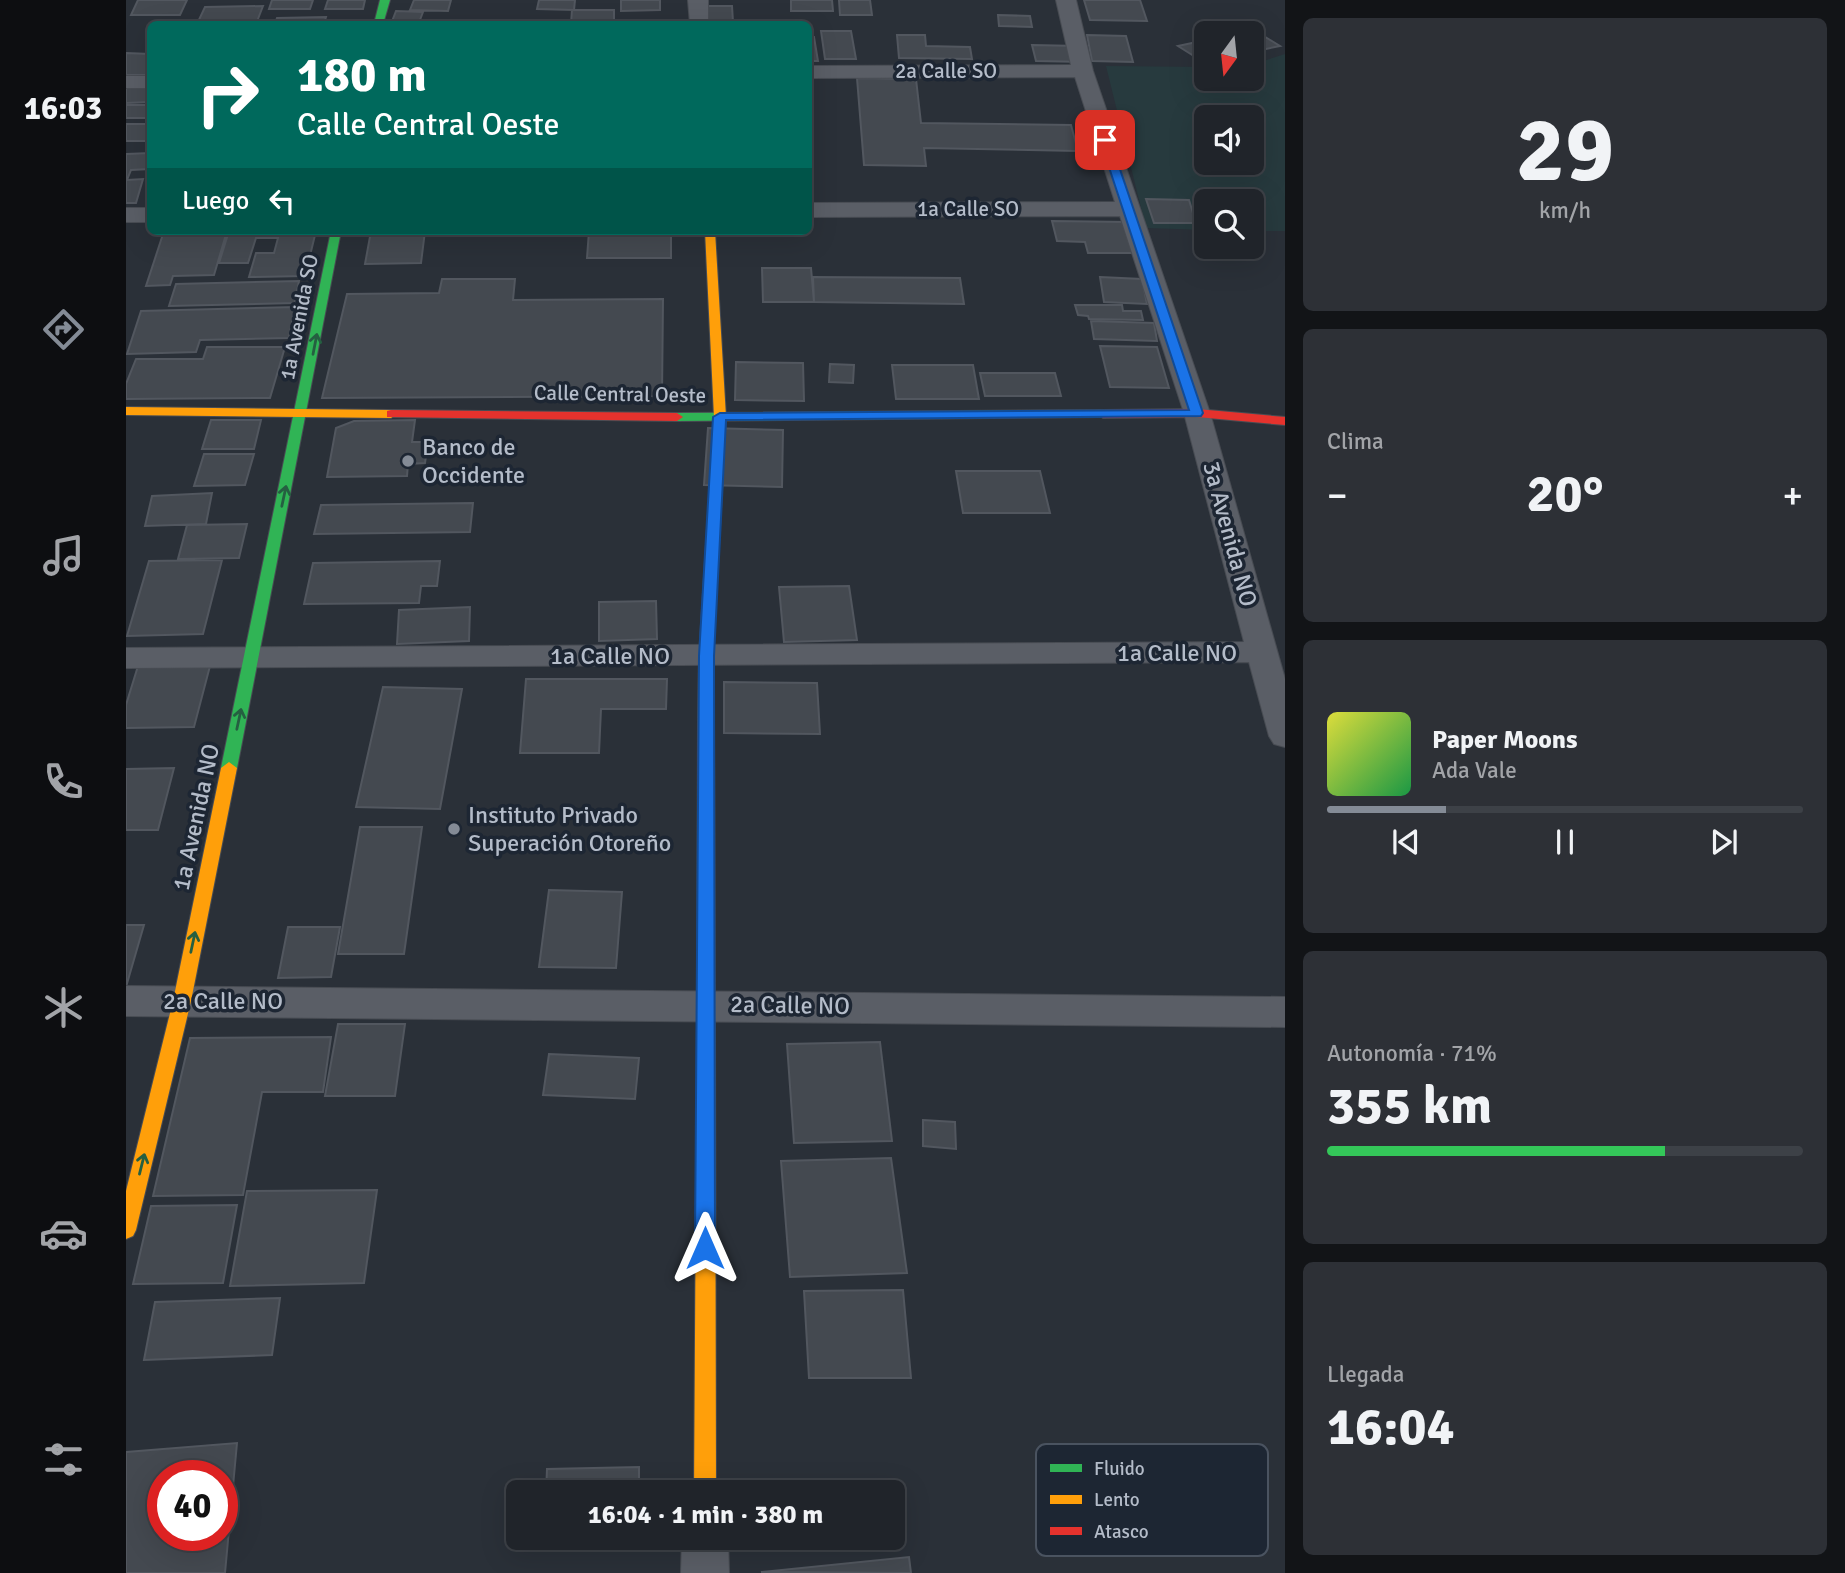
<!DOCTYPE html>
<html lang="es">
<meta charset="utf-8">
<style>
:root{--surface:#20242a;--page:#2d3036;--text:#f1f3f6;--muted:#a2a4a8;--line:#3d4147;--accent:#848b96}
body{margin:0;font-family:Signika,sans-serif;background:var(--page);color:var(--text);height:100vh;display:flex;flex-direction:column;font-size:26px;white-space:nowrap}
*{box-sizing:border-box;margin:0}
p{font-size:23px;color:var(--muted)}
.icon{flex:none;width:38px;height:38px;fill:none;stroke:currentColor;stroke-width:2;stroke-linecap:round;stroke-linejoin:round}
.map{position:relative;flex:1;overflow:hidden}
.panel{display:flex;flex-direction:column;gap:18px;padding:18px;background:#121417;width:560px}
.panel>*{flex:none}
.guide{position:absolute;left:21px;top:21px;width:665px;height:214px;border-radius:10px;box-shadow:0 7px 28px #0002,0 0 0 2px var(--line);background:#00695c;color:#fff;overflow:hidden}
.needle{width:46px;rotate:195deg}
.buttons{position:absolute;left:1068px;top:21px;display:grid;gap:14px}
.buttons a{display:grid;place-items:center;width:70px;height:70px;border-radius:10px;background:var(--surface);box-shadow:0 7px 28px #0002,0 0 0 2px var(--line);font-size:35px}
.speed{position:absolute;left:21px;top:1460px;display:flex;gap:14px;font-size:35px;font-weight:700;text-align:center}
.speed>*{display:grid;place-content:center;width:91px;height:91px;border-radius:50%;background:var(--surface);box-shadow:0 7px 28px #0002,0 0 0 2px var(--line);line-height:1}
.speed .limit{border:10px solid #d22;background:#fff;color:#111}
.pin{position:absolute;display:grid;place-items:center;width:60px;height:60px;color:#fff;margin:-30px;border-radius:14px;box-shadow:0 4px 10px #0006}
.me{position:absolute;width:77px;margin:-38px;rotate:0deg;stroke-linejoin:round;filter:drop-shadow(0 0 5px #0008)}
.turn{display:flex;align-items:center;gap:24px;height:147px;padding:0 35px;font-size:32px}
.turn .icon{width:91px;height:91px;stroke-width:2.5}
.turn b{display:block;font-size:49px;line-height:60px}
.then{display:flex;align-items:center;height:66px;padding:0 35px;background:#0003;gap:14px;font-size:26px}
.big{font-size:52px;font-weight:700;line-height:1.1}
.panel .widget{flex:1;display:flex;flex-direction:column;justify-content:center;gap:10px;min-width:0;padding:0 24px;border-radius:10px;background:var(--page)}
.panel .dial{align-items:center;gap:0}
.dial b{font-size:91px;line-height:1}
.song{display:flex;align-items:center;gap:21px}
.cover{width:84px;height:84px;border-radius:10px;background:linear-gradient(135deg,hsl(60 70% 55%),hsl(140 70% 35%))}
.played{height:7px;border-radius:4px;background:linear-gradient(90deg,var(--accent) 25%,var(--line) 25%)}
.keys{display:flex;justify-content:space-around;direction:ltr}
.heat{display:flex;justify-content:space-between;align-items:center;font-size:38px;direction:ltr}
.charge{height:10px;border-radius:5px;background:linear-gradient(90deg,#34c759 71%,var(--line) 0)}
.trip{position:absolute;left:380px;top:1480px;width:399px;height:70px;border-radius:10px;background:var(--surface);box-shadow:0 7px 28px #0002,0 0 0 2px var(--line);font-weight:700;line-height:70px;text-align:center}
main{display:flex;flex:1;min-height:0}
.dock{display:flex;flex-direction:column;width:126px;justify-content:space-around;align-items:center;background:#0d0e11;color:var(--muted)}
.dock .icon{width:49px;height:49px}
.dock .current{color:var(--accent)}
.dock b{font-size:32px;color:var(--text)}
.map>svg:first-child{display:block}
</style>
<main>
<nav class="dock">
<b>16:03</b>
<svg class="icon current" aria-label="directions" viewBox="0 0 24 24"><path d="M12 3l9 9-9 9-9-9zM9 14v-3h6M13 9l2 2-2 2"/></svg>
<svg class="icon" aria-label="music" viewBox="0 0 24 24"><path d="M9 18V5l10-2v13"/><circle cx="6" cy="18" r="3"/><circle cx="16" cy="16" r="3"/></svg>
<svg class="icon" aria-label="phone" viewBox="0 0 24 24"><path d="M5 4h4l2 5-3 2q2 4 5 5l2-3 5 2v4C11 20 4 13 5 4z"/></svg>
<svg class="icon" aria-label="climate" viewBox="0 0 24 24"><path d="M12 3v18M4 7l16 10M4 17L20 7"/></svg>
<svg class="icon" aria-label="car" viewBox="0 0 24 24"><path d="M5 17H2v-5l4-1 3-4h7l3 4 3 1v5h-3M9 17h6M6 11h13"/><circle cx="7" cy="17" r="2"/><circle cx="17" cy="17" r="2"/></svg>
<svg class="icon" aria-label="filters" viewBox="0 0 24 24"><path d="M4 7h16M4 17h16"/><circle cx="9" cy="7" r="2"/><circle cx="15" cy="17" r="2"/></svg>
</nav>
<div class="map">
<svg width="1159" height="1573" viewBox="0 0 1159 1573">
<rect width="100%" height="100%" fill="#2a3038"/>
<!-- green -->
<path fill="#273a3e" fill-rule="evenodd" d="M1159 54V231H1125V201H1080V230L1020 228 980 66 1080 67V79H1125V65ZM1080 117H1125V163H1080Z"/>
<!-- building -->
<path fill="#444950" stroke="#52575f" stroke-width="2" fill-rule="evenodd" d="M12 0H61L54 15H5Z
M146 0H187L184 9H143Z
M202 0H239L237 9H199Z
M288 0H325L322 11 284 10Z
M413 0H449L448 10 411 9Z
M495 0H534V10L495 11Z
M665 0H706L707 11H665Z
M713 0H744L746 15H714Z
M958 0H1014L1021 21 964 20Z
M137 6 130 24H71L79 7Z
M577 6H606L607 22H578Z
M446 10H488V21L497 20V24H445Z
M270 11 297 12 294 20H300L299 24H265Z
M872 15 904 16 906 27 873 26Z
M200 17 198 24H149L151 18Z
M1126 29 1154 46 1125 52V33H1108Z
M695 31H725L730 59H699Z
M771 35H799L800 46 844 47 846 59 773 58Z
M961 35 1000 36 1007 62 966 61Z
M682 37H688L692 61H682Z
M1080 40 1079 63 1052 46Z
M906 45 953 46 958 62 910 61Z
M0 53 24 54V75H0Z
M731 78 790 79 795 123 945 125 952 151 798 148 800 166 738 165Z
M0 85H24V102L0 103Z
M0 105H24V118H0Z
M0 124H24V141H0Z
M24 153V169L5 170 1 180 17 179 10 203H0V154Z
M1020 199 1063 200 1070 223H1028Z
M926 221 1002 222 1012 253H962L959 242 931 241Z
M38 231H101L88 275 47 276 44 285 20 286Z
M103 231H190L179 276 123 277 130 253H148L152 238H130L122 263H93Z
M245 231H299L295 263 239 264Z
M463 231H545V258H461Z
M636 268H685L688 302H637Z
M687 277 834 278 838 304 688 302Z
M974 277 1016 279 1021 304 978 302Z
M316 279H389L387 300 537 299 536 396 196 398 221 294 313 293Z
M173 281 169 303 43 306 50 284Z
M949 305H996L997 311H1015L1017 320 963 319 962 316 952 315Z
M169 307 163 338 74 340 70 352 1 354 15 311Z
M965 321 1028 323 1031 341 968 339Z
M974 346 1031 347 1043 388 984 387Z
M81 347H159L144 398 0 399V384L10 359H77Z
M610 362 677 363 678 401 609 400Z
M704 364 728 365 727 383 703 382Z
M766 365H847L853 399H770Z
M854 373H929L935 396H859Z
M85 420H135L128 449H76Z
M289 420 286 442H302L299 463 282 464 281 476 201 477 210 428 228 421Z
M582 428 657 430 656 487 578 485Z
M78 454H128L119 485 68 486Z
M830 471H914L924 513H837Z
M86 493 80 524 19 526 26 496Z
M347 503 344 532 188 534 195 505Z
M121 524 113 558 52 559 61 525Z
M96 560 77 634 1 636 23 561Z
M314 561 311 586H295L293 603 178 604 187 563Z
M723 586 731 640 658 642 653 587Z
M530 601 531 639 473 641V602Z
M344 607 343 641 271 644 273 610Z
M12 666H84L68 727 0 728V705Z
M400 679H541L540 709H475L473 753H394Z
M598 682 691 683 694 734 598 733Z
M257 687 336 689 314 809 230 807Z
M48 768 32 830H0V769Z
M234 827H296L278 954H212Z
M423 890 496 892 490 968 413 967Z
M0 925H18L0 987Z
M162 927H214L205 977 152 978Z
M212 1024H279L269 1096H199Z
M205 1037 197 1092H136L117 1195 27 1196 64 1038Z
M754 1042 766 1141 668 1143 661 1044Z
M423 1054 513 1058 509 1099 417 1095Z
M797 1120 829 1122 830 1149 797 1146Z
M765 1158 781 1273 664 1277 655 1161Z
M251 1190 238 1283 104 1286 121 1191Z
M111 1205 97 1283 7 1284 25 1206Z
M777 1290 785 1378H683L678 1291Z
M154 1298 146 1355 18 1360 29 1302Z
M111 1443 99 1573H0V1452ZM37 1475H96V1535H37Z
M513 1467V1493H420L421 1469Z
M418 1538H513V1547L418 1549Z
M783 1557 785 1573 635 1572Z"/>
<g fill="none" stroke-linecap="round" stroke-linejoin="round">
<defs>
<path id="street" d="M562 0H582V24H564Z
M930 0H950L967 71 1084 413 1159 679V747L1148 744 1143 736 1123 662 0 668V648L1118 642 1058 413 994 216 682 217V203L989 202 949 77 682 78V66L945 65Z
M0 76H24V88H0Z
M0 208H24V222H0Z
M0 986 1159 997V1027L0 1016Z
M556 1538H602L603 1573H555Z"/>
<path id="fast" d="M254 0H264L257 24H248Z
M205 231H215L111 768 103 774 95 768Z
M977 410 981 411V417L551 421 545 417 551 413Z"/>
<path id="slow" d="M579 231H589L600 417 587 656 588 720 580 725 572 720 573 656 588 417Z
M0 407 265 410 271 414 265 418 0 415Z
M103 762 111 768 65 1001 10 1230 7 1236 0 1239V1191L47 1001 95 768Z
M580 1015 586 1017 589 1022 590 1493H568L571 1022 574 1017Z"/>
<path id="jam" d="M1071 409 1159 417V425L1071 417 977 418 971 414 977 410Z
M265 410 551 413 557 417 551 421 261 417V411Z
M580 715 588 720 589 1022 586 1027 580 1029 574 1027 571 1022 572 720Z"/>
</defs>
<!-- street casing -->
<use href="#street" stroke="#484c53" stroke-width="2"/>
<!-- fast casing -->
<use href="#fast" stroke="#484c53" stroke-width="2"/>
<!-- slow casing -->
<use href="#slow" stroke="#484c53" stroke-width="2"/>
<!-- jam casing -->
<use href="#jam" stroke="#484c53" stroke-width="2"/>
<!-- street -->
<use href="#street" fill="#5a5e66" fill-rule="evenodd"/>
<!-- fast -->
<use href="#fast" fill="#30b455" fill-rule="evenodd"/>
<!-- slow -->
<use href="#slow" fill="#ff9f0a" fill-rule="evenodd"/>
<!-- jam -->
<use href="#jam" fill="#e5322d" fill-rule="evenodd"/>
</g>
<!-- one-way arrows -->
<defs><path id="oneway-shaft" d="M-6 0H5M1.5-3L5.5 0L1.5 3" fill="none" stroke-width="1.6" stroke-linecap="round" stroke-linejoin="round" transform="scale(1.75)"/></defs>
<g stroke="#255f41">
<use href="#oneway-shaft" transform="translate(189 344) rotate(-79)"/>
<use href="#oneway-shaft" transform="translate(158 496) rotate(-78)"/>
<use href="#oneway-shaft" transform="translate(113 719) rotate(-78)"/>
<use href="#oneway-shaft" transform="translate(67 942) rotate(-78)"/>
<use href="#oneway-shaft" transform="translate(16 1164) rotate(-76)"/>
</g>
<!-- route -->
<path fill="#1a73e8" stroke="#114b97" stroke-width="2" d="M979 137 984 140 1077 413 1075 416 600 420 588 656 589 1248 586 1255 579 1257 572 1255 569 1248 573 656 587 417 594 413 1063 410 974 140Z"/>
<!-- markers -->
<g fill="#848b96" stroke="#1d2633" stroke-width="2.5">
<circle cx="282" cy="461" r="7"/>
<circle cx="328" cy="829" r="7"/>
</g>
<g text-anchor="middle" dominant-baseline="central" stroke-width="7" stroke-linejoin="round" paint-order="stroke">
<!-- far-street labels -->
<g font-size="21" fill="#b4bcc9" stroke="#1d2633">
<text x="820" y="71">2a Calle SO</text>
<text x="842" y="209">1a Calle SO</text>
<text transform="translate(173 317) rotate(-79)">1a Avenida SO</text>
<text transform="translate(494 394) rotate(1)">Calle Central Oeste</text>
</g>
<!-- poi labels -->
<g font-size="24" fill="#b4bcc9" stroke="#1d2633" text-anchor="start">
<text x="296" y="447">Banco de<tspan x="296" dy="28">Occidente</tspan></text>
<text x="342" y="815">Instituto Privado<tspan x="342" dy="28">Superación Otoreño</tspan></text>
</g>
<!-- street labels -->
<g font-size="24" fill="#b4bcc9" stroke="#1d2633">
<text transform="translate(1104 534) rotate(75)">3a Avenida NO</text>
<text x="1051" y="653">1a Calle NO</text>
<text x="484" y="656">1a Calle NO</text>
<text transform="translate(70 817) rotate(-78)">1a Avenida NO</text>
<text x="97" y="1001">2a Calle NO</text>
<text transform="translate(664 1005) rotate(1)">2a Calle NO</text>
</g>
</g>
<!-- legend -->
<rect x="910" y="1444" width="232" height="112" rx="10" fill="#1d2633" stroke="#4a5360" stroke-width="2"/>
<rect x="924" y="1464" width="32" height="8" fill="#30b455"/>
<rect x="924" y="1495" width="32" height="9" fill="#ff9f0a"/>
<rect x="924" y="1527" width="32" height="8" fill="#e5322d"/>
<g font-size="19" fill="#b4bcc9">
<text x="968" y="1475">Fluido</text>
<text x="968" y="1506">Lento</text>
<text x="968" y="1538">Atasco</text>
</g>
</svg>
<div class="buttons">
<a><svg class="needle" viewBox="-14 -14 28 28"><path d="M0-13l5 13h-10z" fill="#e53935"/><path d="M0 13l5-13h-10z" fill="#a2a4a8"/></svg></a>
<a><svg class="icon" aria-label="sound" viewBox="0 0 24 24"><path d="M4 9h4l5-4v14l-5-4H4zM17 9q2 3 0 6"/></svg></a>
<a><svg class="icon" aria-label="search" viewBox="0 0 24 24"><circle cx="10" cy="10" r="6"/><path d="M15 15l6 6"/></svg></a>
</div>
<div class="speed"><div class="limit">40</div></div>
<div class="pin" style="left:979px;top:140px;background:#d93025"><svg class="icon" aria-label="arrive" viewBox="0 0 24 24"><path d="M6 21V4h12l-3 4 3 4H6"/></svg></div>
<svg class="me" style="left:579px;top:1248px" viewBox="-20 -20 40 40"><path d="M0-17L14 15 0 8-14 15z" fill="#1a73e8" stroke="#fff" stroke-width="4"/></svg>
<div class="trip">16:04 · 1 min · 380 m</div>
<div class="guide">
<div class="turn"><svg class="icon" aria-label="right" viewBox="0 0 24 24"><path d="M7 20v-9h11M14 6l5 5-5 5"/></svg><div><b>180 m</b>Calle Central Oeste</div></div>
<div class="then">Luego<svg class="icon" aria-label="left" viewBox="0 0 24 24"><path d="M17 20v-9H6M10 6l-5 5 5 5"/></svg></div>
</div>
</div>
<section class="panel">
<div class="widget dial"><b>29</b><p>km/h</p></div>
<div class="widget"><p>Clima</p>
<div class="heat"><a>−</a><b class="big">20°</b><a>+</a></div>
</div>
<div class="widget">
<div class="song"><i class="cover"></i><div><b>Paper Moons</b><p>Ada Vale</p></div></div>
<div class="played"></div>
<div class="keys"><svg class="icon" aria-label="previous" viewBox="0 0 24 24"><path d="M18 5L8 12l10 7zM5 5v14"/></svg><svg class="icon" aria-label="pause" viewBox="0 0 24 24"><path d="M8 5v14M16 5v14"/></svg><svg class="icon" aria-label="next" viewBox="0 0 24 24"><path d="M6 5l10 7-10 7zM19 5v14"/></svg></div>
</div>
<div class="widget"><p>Autonomía · 71%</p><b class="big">355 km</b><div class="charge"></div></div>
<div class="widget"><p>Llegada</p><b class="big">16:04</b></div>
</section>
</main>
